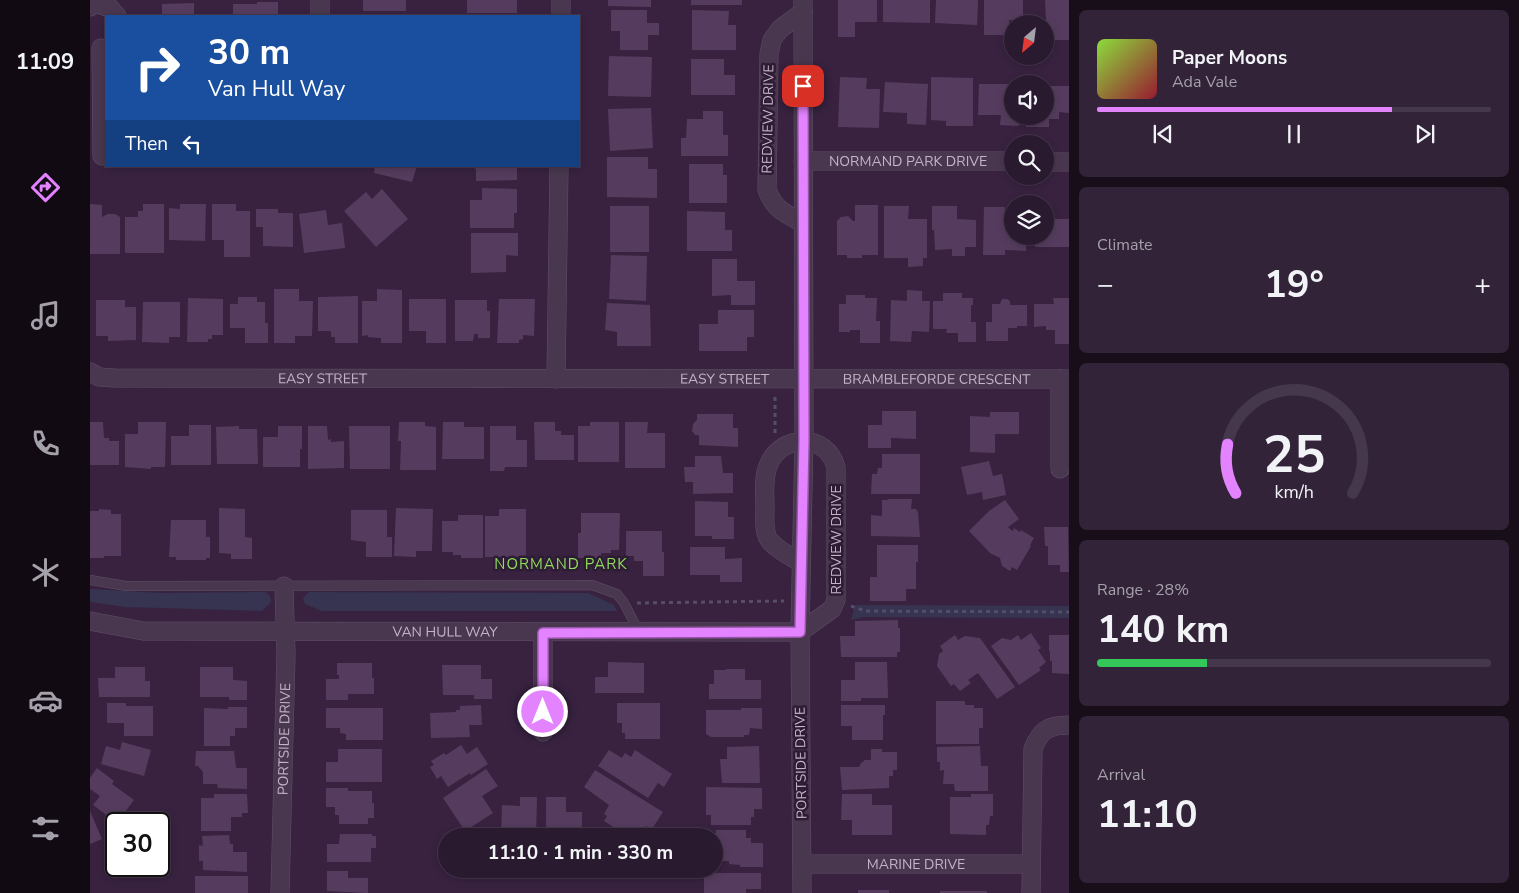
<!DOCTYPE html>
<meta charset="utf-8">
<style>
:root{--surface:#2a1a30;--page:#322338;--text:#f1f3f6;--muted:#a5a1ab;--line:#46384c;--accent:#e483ff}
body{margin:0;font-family:"Nunito Sans",sans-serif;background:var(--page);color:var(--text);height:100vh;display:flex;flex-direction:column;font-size:19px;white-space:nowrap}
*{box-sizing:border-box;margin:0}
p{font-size:16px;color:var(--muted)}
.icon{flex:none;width:28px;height:28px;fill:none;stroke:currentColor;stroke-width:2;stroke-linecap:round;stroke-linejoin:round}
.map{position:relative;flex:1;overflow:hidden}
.panel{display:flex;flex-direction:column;gap:10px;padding:10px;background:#170e1a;width:450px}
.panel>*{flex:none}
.hud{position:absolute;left:15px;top:15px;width:475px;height:152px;border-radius:0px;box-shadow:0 2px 8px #0003,0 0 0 1px var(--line);background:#1a4fa0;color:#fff;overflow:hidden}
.needle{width:32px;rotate:208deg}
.fabs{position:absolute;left:914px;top:15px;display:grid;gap:10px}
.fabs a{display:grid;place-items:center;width:50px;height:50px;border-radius:50%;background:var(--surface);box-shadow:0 2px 8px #0003,0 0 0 1px var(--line);font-size:25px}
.speed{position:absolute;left:15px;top:812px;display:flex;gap:10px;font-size:25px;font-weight:700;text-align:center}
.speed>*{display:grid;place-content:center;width:65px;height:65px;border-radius:50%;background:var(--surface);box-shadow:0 2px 8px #0003,0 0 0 1px var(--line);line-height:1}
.speed .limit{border:2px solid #111;border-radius:8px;background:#fff;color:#111}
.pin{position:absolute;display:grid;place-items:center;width:42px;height:42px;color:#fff;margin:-21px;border-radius:10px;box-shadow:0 2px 8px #0006}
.me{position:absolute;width:55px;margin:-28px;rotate:0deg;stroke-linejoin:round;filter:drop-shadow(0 0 4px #0008)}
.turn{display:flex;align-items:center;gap:18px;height:105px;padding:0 20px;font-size:22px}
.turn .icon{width:65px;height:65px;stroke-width:2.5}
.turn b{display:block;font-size:35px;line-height:42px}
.then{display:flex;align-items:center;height:48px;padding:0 20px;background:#0003;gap:10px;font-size:19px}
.big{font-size:38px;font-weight:700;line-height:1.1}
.panel .widget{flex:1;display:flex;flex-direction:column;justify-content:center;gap:8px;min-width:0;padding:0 18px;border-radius:8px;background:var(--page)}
.panel .dial{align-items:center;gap:0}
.dial svg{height:130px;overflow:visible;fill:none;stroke:var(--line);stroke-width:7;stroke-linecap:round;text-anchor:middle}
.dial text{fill:var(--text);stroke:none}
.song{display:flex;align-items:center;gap:15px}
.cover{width:60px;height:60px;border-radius:8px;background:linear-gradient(135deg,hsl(90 70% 55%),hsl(350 70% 35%))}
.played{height:5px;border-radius:2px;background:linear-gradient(90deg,var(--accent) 75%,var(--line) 75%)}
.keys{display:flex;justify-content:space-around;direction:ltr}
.heat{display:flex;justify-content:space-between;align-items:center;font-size:28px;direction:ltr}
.charge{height:8px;border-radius:4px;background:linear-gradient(90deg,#34c759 28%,var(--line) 0)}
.trip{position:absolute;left:348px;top:828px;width:285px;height:50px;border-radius:25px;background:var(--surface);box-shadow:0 2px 8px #0003,0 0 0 1px var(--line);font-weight:700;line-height:50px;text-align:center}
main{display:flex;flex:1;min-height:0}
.dock{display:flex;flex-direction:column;width:90px;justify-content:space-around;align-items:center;background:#110a13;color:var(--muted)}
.dock .icon{width:35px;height:35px}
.dock .active{color:var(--accent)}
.dock b{font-size:22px;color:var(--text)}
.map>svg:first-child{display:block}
</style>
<main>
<nav class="dock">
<b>11:09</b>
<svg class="icon active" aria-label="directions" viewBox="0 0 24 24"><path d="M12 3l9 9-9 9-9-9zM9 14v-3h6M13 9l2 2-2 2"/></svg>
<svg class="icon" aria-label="music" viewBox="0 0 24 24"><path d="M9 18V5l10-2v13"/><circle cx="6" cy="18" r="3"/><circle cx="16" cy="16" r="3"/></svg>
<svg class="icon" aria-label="phone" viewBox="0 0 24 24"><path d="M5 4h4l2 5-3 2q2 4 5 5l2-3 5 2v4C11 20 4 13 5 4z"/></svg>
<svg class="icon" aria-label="climate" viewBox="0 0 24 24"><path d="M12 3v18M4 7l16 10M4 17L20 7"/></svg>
<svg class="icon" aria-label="car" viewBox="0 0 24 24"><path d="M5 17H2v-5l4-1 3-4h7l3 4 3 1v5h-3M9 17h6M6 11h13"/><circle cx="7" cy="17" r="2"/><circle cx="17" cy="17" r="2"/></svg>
<svg class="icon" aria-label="filters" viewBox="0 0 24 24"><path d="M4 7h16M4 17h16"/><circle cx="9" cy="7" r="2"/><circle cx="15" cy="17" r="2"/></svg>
</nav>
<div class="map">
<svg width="979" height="893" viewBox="0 0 979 893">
<rect width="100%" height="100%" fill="#382240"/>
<!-- green -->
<path fill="#363450" d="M0 589 72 593 175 592 180 596 181 602 172 611 35 607 0 602Z
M219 592 498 593 524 605 527 611H232L215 604 213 598Z
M765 605 979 606V618L773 617 761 620Z"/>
<!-- building -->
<path fill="#553c5e" d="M273 0H316V11H273Z
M377 0H427V13H377Z
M518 0H561V7L518 6Z
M601 0H652V5H601Z
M748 0H787V22H765V37H748Z
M793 0H840V23L793 22Z
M846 0H888L887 25 845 23Z
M894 0H933V20H919V35H894Z
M955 0H979V40H957Z
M167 2H188V16H143V4H167Z
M104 3V16H72V4Z
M521 10H557V23H569V35H558V50H530V31H521Z
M602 10 639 11 638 25H646V50H602Z
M519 56 562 57 561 97 518 96Z
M601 59H634V75H645V95H601Z
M750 77 777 78 776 89H790L789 128 748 127Z
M841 77 883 78V126H856V121L841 120Z
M795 82 838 84 836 125 817 124V113L793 112Z
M889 84H922V116H930L929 126 910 125 911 115H888Z
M955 86H979V113L969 112V119H959V127H936V116H955Z
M561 108 563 148 520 151 518 109Z
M613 111H633V135H638V156H591V138H596L597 119H613Z
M517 157H558V169H567V198L517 197Z
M599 164H633V175H637V203H599Z
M285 166H327L322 182 284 173Z
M384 166H427V180L386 181V169H385Z
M392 188 427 189V213H424V228H380V200H392Z
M292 189 318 219 286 247 254 211 276 192 282 199Z
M0 204 12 205V217L18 214H25L30 217V254H0Z
M53 204H74V253H35V217H48V211H53Z
M90 204H116L115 241 79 240V208L90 209Z
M122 204H146V211H160V257H134V240H122Z
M765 205H788V255H772V258H757V255H747V221L751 217 758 216 763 221H765Z
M520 206H559V252H520Z
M794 206H819L818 219H837V258H833V266L818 267V258H794Z
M842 206H867V219L886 220V247H875V256H862V249L845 250 844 230H842Z
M894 207H915L914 217H920V212H922V236H936V251L915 250V255H893Z
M166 209H188V213H203V247L173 246V227H166Z
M236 210 238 225 252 223 255 248 214 253 209 214Z
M955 210H963V219H979V247H945V236H955Z
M597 211 635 212V230H642V251H597Z
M381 233H428V256L416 255V272L381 273Z
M521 255 557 256 556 301 519 299Z
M622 259H647V281H665V305H641V295L622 296Z
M184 289H209V301H223L222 336H205V343H184Z
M287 289 312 290V343H291V338L278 337V335L272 336V301H287Z
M817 290 832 291V301H840L839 332 822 331 821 342 800 341 801 300 817 301Z
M853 293H872V298H883V305H881V322H886V342H868V333H856L857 329H843V301H853Z
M756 295H775V298H787L786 321H790V343H770V330H760V332H749V304H756Z
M268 296V343H245V337H241V331H228V297Z
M148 297H167V302H175V323H178V343H155V328H140V304H148Z
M98 298 133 299V335H122V339H118V342H97Z
M963 298H979V344H965V330H956V326L944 327V304H964Z
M319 299H356V343H336V331H319Z
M409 299H445L444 336 433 335V339L429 340V343H407Z
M912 299H917L920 301V305H937V326H927V328H918V341H896V322H902V304H910Z
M6 300H35V307H46V340L18 341V336H6Z
M365 300H397V311H400V338H388V334H384L383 341H365Z
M53 302H90V337H79V343L52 342Z
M517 303 560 305 561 346H527V332L515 330Z
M628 310H664V337H657V351H609V324H628Z
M792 411H826V439L801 438V448H778V425H792Z
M900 412H929V434H905V453L880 452V416L900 417Z
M607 414H643V428H648V447L609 445V435H605L602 431 603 424 607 420Z
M0 422H13L14 438H19V441H29V465H0Z
M48 422H76L75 467H61V469L35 467V434H48Z
M309 422H335V426L346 427V470H310L311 441H308Z
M353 422H374V427H394V459H352Z
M444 422H465V431H471V435H484V460H445Z
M500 422H529V462H488V426H500Z
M535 422H558L557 433H575V468H535Z
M99 425H121V465H81V436H99Z
M149 426V429H167L168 464H127L126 427Z
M188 426H212V449H210V467H173V437H188Z
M218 426H237L238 440 241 439V442L254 441V468L218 469Z
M259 426H300V469H260Z
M400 426H426V440H437V467H415L414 471H400Z
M792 454H830V494H781L782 474H787L788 468H792Z
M605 456H631L633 473H643V493L603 494V482H595L594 467H605Z
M899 461 903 476 912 474 916 495 893 500 892 492 877 495 871 467Z
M798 499H822L821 509H826L828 512 830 537 781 536V515L792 516V500H798Z
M915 500 929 519 918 527 921 530 923 531 924 528 930 532 931 530 944 538 940 545 941 546 927 570 922 567 920 571 912 566 910 558 900 553 879 531 899 511Z
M605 501 638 502V517H644V539H622V536H605Z
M129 508 155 509V537L162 538V559H141V554L129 553Z
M306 508 343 509 342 551H326V557L304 556Z
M9 509 21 510V514H31V556H14V558H0V511H9Z
M409 509H436V557H395V516H409Z
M261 510H297V537H302V557H276V542L261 540Z
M491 513H530L529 550H521V553H511V558H488V533H491Z
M368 515H393V558H371V555H363V552H352V521H368Z
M81 520H116V537H120V558H116V560H86V557H79Z
M954 527H978L979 572H970V565H958V546H955Z
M536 531H572V552H574V576H553V561H544V556H536Z
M787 545H828V562H826V589H816V601H780V577H787Z
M600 547H635V559L652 558V582H630V575H600Z
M808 620V628H810V652H807V657H751L750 636H765V621Z
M941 633 951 648 948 650 956 662 949 668 951 670 929 685 901 646 912 638 921 640 928 635 931 640Z
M865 635 868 640 875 636 890 638 925 687 907 699 888 673 878 680 881 683 870 691 864 684 861 686 847 666 849 654 853 651 850 646Z
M959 635H979V674L962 673V661H960V651H959Z
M518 662 554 663V693H505V677H518Z
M765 662H797L798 698H771V701H751V680H765Z
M247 663H282V678H284V694H258V700H236V679H249V675H247Z
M352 665H391V679H402V699H384V695H353Z
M25 667H55V681H60V697H9L8 678H25Z
M110 667H143V680L157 681V700H139V697H110Z
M636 669H655V680H671V699H619V684H624V670H636Z
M846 701H875V705H884V708H893V728H889V744H846Z
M17 703H36V706H63V736H34V723H17Z
M527 703H570V739H535V733H532V723H527Z
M391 705 392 725H379L380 737 341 738 340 713 366 712V710H370V706Z
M751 705H795V715H793V740H762V726H751Z
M138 707H157V728H145V736H140V746H114V708L138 709Z
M236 708H293V740H256V734L250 733V728H236Z
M651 708H672V729L660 728 659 735H654V737H621L616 734V710H651Z
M32 742 61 750 54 776 11 764 16 746 30 750Z
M371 745 377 754 387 747 398 764 381 775 380 773 358 787 351 776 347 779 340 767 344 765 341 761 354 753 356 755Z
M669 746 670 783H632L630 759H637V747Z
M890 746 891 766H898V791H865L864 784H853L854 770 850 771V762H847V747Z
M248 749H292V782H236V762H248Z
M781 749H792V752H807V770H803V776H799V788L752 790 750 767H769L771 763 775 760H781Z
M519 750 532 758 535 753 541 757 545 750 582 774 574 787 568 783 558 798 508 766Z
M106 751H144L146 768H157V789L128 788 127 784H113V772L108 766H105Z
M7 768 24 781 22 784 44 800 27 823 3 805 10 796 0 789V778Z
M396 769 408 786 392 796 403 813 375 831 353 798Z
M505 770 573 812 562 829 556 826 549 836H537L514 821 517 816 514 814 519 805 494 787Z
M616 787 672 788V809H664V817H661V825H621V815H616Z
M236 788H258V791H282V803H284V818H278V824H249V815H245V807H236Z
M124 794H157L158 813H152V817H141V831H111V798H124Z
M752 794H782V805H802V835H762V820H751Z
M881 794H903V816H900L899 825H896V835L860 834V797H881Z
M430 797H447L446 836H411L412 805 430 806Z
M456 797H476V812H492V836H456Z
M0 811 12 839 0 844Z
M626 830H656V838H661V843H673V867H650V865L639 864V861H626V848H624L623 833H626Z
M250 834H282V836H286V848H281V862H237V844H249Z
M139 835 140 844H143V852H157V872L113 870V861H109V845L113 846 112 836Z
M237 871H258V878H278V893L237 891Z
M614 873H671V889H656V893H614Z
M105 876H158V893H105Z
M768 890H799V893H768Z
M850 891H897V893H850Z"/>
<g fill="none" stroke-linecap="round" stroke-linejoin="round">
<defs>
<path id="service" d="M0 580 36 586 502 585 527 594 534 603 549 632"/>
<g id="minor">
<path d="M0 7 5 3 20 8 27 16"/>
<path d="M713 12 690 29 682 40 679 54 677 190C685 210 694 213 713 223"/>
<path d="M230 16V0"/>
<path d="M471 16V0"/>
<path d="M11 48 12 156"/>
<path id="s1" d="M713 161H922"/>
<path d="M955 162H979"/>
<path id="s2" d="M0 372 9 377 24 378 979 379"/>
<path d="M466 379 469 166"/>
<path d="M970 469V379"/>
<path id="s3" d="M0 621 53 631 710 632"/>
<path d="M710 632 742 609 746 600V467C736 432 690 434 678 466 673 478 675 495 675 508 675 518 673 533 680 541 686 549 702 557 711 563"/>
<path d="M453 732V633"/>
<path id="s4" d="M712 864H940"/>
<path id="s5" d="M190 893 196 655 194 586"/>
<path d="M712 893 710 632 714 440 713 0"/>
<path d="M941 893 943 749C950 730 959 725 979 725"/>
</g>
</defs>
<!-- service casing -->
<use href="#service" stroke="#614f67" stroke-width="10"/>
<!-- minor casing -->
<use href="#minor" stroke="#614f67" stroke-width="19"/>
<!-- path -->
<path stroke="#564e69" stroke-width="3" stroke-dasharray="4 4" stroke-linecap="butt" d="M685 433V394
M547 603 694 601
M761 606 775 611 979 612"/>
<!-- service -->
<use href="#service" stroke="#49374f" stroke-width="9"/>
<!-- minor -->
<use href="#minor" stroke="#49374f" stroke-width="18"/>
</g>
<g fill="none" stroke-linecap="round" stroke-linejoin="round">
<defs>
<path id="route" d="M453 712V633L710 632 714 440 713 86"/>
</defs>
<!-- route casing -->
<use href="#route" stroke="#9455a6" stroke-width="12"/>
<!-- route -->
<use href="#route" stroke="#e483ff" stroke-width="9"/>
</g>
<g text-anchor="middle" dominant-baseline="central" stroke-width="5" stroke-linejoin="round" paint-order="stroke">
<!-- street labels -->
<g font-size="14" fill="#c5b3ca" stroke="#2e1c34">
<text transform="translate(678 119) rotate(-89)">REDVIEW DRIVE</text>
<text stroke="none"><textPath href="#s1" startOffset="105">NORMAND PARK DRIVE</textPath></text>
<text stroke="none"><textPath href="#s2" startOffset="234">EASY STREET</textPath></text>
<text stroke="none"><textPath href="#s2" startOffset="636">EASY STREET</textPath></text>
<text stroke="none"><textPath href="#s2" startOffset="848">BRAMBLEFORDE CRESCENT</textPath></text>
<text transform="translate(746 540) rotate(-90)">REDVIEW DRIVE</text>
<text stroke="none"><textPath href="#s3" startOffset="356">VAN HULL WAY</textPath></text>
<text stroke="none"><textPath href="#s5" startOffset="154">PORTSIDE DRIVE</textPath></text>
<text transform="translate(711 763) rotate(-91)">PORTSIDE DRIVE</text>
<text stroke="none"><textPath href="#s4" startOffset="114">MARINE DRIVE</textPath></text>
</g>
<!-- neighbourhood labels -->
<g font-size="15" letter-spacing="1" fill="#8edc5c" stroke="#2e1c34">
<text x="471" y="564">NORMAND PARK</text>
</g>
</g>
</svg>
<div class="fabs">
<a><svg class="needle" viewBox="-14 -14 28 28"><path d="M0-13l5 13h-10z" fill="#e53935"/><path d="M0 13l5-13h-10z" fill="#a5a1ab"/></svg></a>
<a><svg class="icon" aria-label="sound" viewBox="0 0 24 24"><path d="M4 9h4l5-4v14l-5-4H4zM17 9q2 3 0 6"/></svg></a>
<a><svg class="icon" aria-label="search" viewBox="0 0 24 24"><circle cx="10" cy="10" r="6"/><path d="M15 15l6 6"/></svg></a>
<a><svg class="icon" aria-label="layers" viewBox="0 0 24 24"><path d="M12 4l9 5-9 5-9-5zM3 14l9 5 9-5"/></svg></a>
</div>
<div class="speed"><div class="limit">30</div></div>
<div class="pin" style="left:713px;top:86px;background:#d93025"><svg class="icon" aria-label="arrive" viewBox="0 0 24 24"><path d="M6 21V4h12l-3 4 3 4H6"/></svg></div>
<svg class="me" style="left:453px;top:712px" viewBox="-20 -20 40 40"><circle r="17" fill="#e483ff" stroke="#fff" stroke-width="3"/><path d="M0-11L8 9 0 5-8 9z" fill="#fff"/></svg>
<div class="trip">11:10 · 1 min · 330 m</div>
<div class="hud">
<div class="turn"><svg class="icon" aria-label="right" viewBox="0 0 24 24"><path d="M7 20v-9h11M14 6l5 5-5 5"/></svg><div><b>30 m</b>Van Hull Way</div></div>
<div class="then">Then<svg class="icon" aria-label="left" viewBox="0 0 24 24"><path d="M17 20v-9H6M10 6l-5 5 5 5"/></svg></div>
</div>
</div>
<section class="panel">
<div class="widget">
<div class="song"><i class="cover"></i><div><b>Paper Moons</b><p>Ada Vale</p></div></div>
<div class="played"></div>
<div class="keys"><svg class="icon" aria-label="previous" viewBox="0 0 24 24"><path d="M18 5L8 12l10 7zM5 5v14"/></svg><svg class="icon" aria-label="pause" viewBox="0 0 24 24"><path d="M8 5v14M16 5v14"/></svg><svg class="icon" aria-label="next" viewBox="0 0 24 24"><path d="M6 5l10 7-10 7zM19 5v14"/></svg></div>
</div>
<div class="widget"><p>Climate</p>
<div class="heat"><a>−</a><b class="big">19°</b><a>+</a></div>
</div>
<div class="widget dial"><svg viewBox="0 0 100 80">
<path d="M14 69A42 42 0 1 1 86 69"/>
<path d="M14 69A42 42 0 0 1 9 39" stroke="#e483ff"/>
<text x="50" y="56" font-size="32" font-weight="700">25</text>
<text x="50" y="72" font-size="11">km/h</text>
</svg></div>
<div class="widget"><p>Range · 28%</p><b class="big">140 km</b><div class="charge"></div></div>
<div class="widget"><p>Arrival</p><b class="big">11:10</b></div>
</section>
</main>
